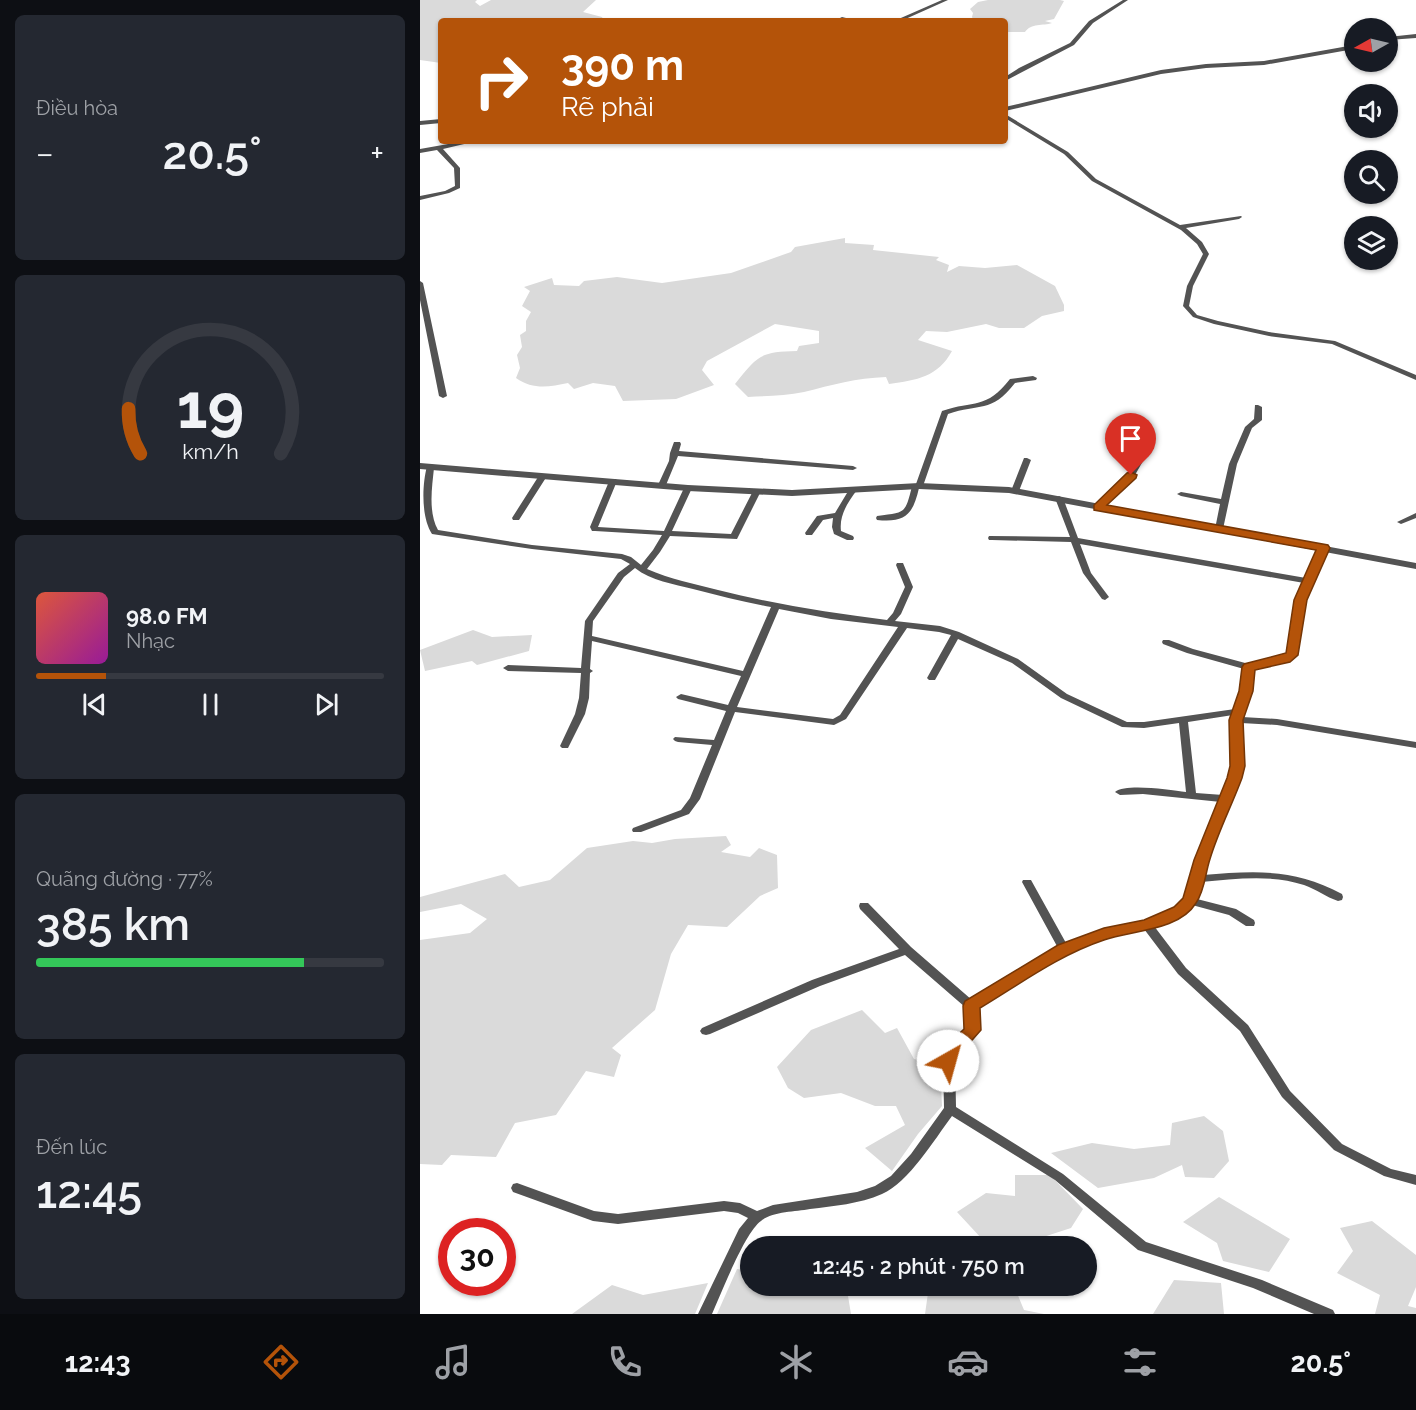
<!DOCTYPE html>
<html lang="vi">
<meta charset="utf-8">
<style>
:root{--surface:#171b24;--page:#242831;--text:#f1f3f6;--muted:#9ea1a6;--line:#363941;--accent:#b45309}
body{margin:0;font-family:Raleway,sans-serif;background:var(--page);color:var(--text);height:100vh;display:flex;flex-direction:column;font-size:22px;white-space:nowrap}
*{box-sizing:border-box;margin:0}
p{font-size:20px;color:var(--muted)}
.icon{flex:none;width:33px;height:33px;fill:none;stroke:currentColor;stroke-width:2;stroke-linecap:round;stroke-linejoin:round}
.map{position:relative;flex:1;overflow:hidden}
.details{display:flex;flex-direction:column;gap:15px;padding:15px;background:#0d0f14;width:420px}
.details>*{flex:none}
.hud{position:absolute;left:18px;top:18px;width:570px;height:126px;border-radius:6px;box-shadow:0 2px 4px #0004;background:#b45309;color:#fff;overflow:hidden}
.needle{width:39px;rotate:262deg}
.buttons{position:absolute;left:924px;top:18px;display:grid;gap:12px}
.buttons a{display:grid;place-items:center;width:54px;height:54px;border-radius:50%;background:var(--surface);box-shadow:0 2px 4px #0004;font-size:30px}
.speed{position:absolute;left:18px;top:1218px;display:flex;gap:12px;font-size:30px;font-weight:700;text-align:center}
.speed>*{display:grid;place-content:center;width:78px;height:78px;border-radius:50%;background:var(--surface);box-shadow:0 2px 4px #0004;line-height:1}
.speed .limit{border:9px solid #d22;background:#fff;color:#111}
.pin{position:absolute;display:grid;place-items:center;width:51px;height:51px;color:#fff;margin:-62px -26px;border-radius:50% 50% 50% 0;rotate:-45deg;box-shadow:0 0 6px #0007}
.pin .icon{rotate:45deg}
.me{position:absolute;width:66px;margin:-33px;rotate:38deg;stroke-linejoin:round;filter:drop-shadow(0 0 4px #0008)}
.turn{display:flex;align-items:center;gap:21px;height:126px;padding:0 24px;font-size:27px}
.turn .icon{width:78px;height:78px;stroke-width:2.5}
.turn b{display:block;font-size:42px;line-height:51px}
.big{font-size:45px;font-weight:600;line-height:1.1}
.details .tile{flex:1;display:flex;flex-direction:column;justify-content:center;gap:9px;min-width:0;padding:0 21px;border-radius:9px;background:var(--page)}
.details .dial{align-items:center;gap:0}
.dial svg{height:156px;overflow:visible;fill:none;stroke:var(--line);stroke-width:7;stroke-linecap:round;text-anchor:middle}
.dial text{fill:var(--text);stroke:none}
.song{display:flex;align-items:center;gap:18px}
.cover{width:72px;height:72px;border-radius:9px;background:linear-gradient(135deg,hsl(10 70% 55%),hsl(300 70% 35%))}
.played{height:6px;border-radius:3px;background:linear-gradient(90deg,var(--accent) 20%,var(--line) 20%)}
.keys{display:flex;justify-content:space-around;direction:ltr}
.heat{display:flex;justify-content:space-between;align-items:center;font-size:33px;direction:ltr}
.charge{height:9px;border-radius:4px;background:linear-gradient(90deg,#34c759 77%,var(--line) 0)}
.trip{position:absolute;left:320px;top:1236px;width:357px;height:60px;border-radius:30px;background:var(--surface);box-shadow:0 2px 4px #0004;font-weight:600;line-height:60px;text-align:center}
.dock{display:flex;height:96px;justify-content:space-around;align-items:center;background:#090b0e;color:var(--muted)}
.dock .icon{width:42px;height:42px}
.dock .active{color:var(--accent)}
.dock b{font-size:27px;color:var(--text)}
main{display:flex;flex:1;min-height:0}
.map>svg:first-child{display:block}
</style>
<main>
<section class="details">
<div class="tile"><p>Điều hòa</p>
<div class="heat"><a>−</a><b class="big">20.5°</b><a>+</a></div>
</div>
<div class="tile dial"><svg viewBox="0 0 100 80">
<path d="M14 69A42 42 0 1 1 86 69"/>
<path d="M14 69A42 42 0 0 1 8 46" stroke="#b45309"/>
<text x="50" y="56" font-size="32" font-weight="700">19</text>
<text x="50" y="72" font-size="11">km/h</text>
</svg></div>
<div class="tile">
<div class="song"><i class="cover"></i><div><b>98.0 FM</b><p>Nhạc</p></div></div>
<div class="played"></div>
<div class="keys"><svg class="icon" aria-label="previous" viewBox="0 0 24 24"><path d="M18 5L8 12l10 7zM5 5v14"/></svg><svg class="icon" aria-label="pause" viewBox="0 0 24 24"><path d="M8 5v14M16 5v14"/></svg><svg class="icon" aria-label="next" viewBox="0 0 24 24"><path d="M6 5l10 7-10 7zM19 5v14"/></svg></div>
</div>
<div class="tile"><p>Quãng đường · 77%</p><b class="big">385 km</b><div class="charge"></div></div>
<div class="tile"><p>Đến lúc</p><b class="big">12:45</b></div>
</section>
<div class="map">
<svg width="996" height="1314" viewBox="0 0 996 1314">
<rect width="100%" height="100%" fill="#fff"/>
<!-- green -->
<path fill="#dadada" d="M0 0H57L55 2 60 6 71 0H176L163 12 182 17 184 21H21V63L0 60Z
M568 0H640L644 1 634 19 625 21 632 23C623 26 611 23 605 32H585V21H554L552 17 553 13 550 9 558 2Z
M425 238V243L454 245 453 250 519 257 516 260 529 265 527 272 539 266 565 268 597 265 635 286 644 305V311L622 316 604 328H579L566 324 527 332 506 331 498 340 532 351C518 377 497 380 469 384L466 377C436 378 412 385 384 392 366 396 346 396 328 397L315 384C338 355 340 352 377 351L379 346 399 343V331L355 324 287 361 282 370 294 385 256 399 203 401 195 386 173 383 154 389 148 383C129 387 113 390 96 378L100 368 97 355 102 347 100 335 106 331V321L111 312 102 306 110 291 104 287 132 278 134 285 159 286 164 281 197 277 242 283 311 273 371 252 375 247Z
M53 630 72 637 112 635 109 651 57 665 52 661 5 671 0 650Z
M306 836 311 845 301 852 330 857 339 848 357 855 358 888 340 896 307 927 268 925 251 954 235 1010 192 1048 201 1055 194 1077 166 1071 136 1115 95 1123 76 1157 31 1155 22 1165 0 1164V940L50 933 67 919 41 904 0 912V897L85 874 99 887 130 880 167 848 213 841 232 843 255 839Z
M442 1010 465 1033 477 1028 494 1059 520 1065 522 1106 498 1134 472 1171 445 1148 485 1125 476 1106H455L421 1093 384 1098 368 1088 357 1067 391 1030Z
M784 1116 803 1131 809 1161 794 1178 765 1177 762 1165 734 1178 678 1188 631 1153 672 1143 714 1149 750 1145 752 1123Z
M595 1175H630L663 1209 651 1228 611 1241 562 1239 537 1212 566 1193 595 1196Z
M799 1197 870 1239 849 1272 803 1261 797 1243 763 1222Z
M952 1221 996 1255V1287L988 1306 996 1308V1314H955L960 1295 917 1273 933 1251 920 1228Z
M317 1269 330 1271V1286H395L428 1296 431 1314H297Z
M754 1280 801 1283 804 1314H733Z
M288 1283 275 1314H152L192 1285 223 1295Z
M509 1286H594L604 1310 624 1314H505Z"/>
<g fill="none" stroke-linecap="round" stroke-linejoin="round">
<!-- minor -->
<path fill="#535353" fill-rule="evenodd" d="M522 0H528L481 21H474Z
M703 0H708L673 23 654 45 585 81V77L599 68 650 43 669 21Z
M422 17 438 21 420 20V18Z
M996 34V38L968 40V37Z
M934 45V49L844 65 786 68 741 74 585 111V107L741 70 786 64 844 61Z
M585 114 648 152 676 179 760 225 821 216 822 217 819 219 766 228 782 242 789 254 773 286 769 306 777 315 798 321 849 332 915 341 996 375V380L912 344 849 336 794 324 773 317 763 306 767 286 783 254 777 244 761 230 672 181 644 154 585 118Z
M21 119V123L0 125V121Z
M45 141H57L23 149 40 168V188L29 193 0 200V196L25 191 35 186 34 168 17 150 0 153V149Z
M0 281 3 283 27 396 23 398 19 396 0 300Z
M613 376 617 378 616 380 595 383C571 414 559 403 528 414L503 486 499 488C493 514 486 523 457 520L456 518 457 516C485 512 485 515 492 486L496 484 522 411C554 400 566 410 590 379Z
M835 405H838L842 407V420L832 428 817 464 803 529 802 531H796L795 529 800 504 761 496 757 494 761 492 801 499 809 464 825 427 834 419Z
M254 442H260L261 444 259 451 433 466 437 468 433 470 258 456 246 485 242 487H239L238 485 249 461 250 453Z
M604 458H607L611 460 599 491 595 493H592L591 491Z
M716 459H722L723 461 711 482 681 509H675L674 507 675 505 705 479Z
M7 466H10L14 468C12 487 8 512 18 530L112 545 202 554 211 557 221 565 233 550 242 535 175 531H172L170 527 190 479H196L197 481 178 527 244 531 264 488 268 486 272 488 252 531 311 534 333 491 337 489H340L341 491 317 539 250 536 240 552 227 569C250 579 274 584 298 590 353 604 410 613 467 620L473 613 485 587 476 565 477 563H483L493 587 481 614 475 621 520 626 539 632 598 659 647 694 707 722H724L815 709 821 691 824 669 767 653 743 644 742 642 743 640H749L773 649 829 664 862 657 868 654 877 600 884 583 660 544 671 573 689 597 685 600 682 599 663 573 651 542 572 540H569L568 538 569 536 650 537 635 498 639 496 643 498 658 538 886 578 900 548 904 546H907L908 548 885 600 876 655 868 661 833 669 831 691 822 717 857 719 996 742V748L857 725 821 723 822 766 820 778 787 860 783 875C835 871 874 868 922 894L923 897 922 900 918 901C906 897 896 889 884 885 851 874 815 879 781 882L777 899 816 909 834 920 835 923 834 926H826L809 915 772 905 764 914 734 926 766 968 828 1025 870 1091 922 1144 971 1169 996 1175V1185L964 1176 914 1150 862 1097 820 1031 758 974 724 929 666 943 648 952 557 1008 558 1031 535 1058 536 1107 643 1174 726 1242 842 1280 913 1310 915 1314H894L833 1288 718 1250 635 1180 532 1116C514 1140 489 1182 462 1194 439 1204 414 1206 390 1209 375 1212 353 1211 341 1221 325 1232 301 1294 292 1314H278L319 1229 328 1218 318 1213 304 1211 198 1224 173 1221 93 1192 91 1188 93 1184 97 1183 174 1211 198 1214 304 1201 320 1203 337 1211 353 1205 437 1192 455 1186 471 1176 491 1154 524 1108 523 1057 546 1030 545 1007 485 955 400 986 290 1034 286 1035 282 1034 280 1031 282 1028 392 980 479 949 440 909 439 906 440 903H448L491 947 552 1000 638 948 602 882 603 880H611L646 943 663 936 724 922 756 908 763 902 767 897 777 860 801 802 723 794 700 795 695 792C706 783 750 790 766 792L759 723 724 728 702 727 641 698 592 663 538 639 515 680H509L507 678 531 635 519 632 487 628 426 719 414 725 315 712 280 799 269 814 221 832H213L212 830 213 828 261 810 270 798 292 745 258 742 255 741 253 739 255 737 294 740 306 711 258 699 256 697 261 694 308 705 321 676 172 641 170 669 173 671 170 673 169 698 165 714 148 748H142L140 746 155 714 159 698 161 673 88 671 83 668 88 665 161 668 165 621 198 573 210 564 201 559 112 549 12 534C1 517 2 485 7 466ZM215 568C231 581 254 584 273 589 299 596 325 602 351 607L323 671 172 636 173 621 204 577ZM359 609 411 619 478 627 420 715 413 719 317 707ZM813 715 811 720 812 766 810 778 803 795 776 793 768 722Z
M120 474H123L127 476 99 520H93L92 518Z
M430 488H433L437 490C428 502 419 515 421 531L433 536 434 538 433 540H427L414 534 412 527 413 518 403 520 392 535H386L385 533 397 516 415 513Z
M996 513V518L981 524 977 522Z"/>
<!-- tertiary -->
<path fill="#535353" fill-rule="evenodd" d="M0 463 268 485 372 490 499 483 589 487 996 563V569L589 493 499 489 372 496 268 491 0 469Z"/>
</g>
<!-- route -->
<path fill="#b45309" stroke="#753606" stroke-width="1.5" d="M711 472 717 475 716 478 687 505 908 545 910 548 887 600 878 655 870 662 835 670 833 691 823 720 825 766 822 778C812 805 798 832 790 859 785 874 785 890 776 903 759 931 712 930 684 940 639 955 600 984 560 1008L561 1030 539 1055 534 1066 528 1068 522 1066 520 1061 525 1047 544 1029 543 1006 545 1001 638 945 684 928 724 920 754 907 763 898 774 860 807 778 810 766 809 720 819 691 822 667 824 664 866 653 874 600 896 550 674 510V505L707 473Z"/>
</svg>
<div class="buttons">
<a><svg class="needle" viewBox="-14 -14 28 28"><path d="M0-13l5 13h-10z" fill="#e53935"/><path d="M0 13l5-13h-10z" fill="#9ea1a6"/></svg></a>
<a><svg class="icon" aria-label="sound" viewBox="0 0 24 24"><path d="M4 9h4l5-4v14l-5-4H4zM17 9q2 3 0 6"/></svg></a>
<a><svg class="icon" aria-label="search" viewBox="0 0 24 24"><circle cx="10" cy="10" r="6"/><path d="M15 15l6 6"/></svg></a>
<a><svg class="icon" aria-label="layers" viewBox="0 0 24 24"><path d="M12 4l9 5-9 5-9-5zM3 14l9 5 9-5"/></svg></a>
</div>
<div class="speed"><div class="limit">30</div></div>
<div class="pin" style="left:711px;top:475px;background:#d93025"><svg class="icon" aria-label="arrive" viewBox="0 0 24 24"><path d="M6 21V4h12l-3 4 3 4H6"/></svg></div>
<svg class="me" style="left:528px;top:1061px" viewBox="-20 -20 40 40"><circle r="19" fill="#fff"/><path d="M0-13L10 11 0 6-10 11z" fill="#b45309"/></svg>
<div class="trip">12:45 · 2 phút · 750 m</div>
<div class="hud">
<div class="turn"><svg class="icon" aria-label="right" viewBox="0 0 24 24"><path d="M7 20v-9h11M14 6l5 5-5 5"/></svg><div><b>390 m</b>Rẽ phải</div></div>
</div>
</div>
</main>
<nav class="dock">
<b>12:43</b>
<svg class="icon active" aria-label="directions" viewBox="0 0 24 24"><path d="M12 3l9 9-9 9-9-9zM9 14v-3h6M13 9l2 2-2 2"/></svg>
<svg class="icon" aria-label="music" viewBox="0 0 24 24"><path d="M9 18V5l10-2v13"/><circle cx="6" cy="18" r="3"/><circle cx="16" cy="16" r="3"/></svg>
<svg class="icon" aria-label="phone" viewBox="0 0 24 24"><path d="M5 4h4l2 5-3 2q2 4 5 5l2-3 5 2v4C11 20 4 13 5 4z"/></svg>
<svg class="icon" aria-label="climate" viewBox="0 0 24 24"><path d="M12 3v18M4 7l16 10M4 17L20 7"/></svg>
<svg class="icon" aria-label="car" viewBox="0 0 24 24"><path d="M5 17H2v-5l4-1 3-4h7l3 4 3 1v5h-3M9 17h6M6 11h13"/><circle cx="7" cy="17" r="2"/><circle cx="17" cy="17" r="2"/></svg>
<svg class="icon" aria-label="filters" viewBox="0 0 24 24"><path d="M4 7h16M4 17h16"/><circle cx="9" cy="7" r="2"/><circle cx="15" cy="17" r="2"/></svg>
<b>20.5°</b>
</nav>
